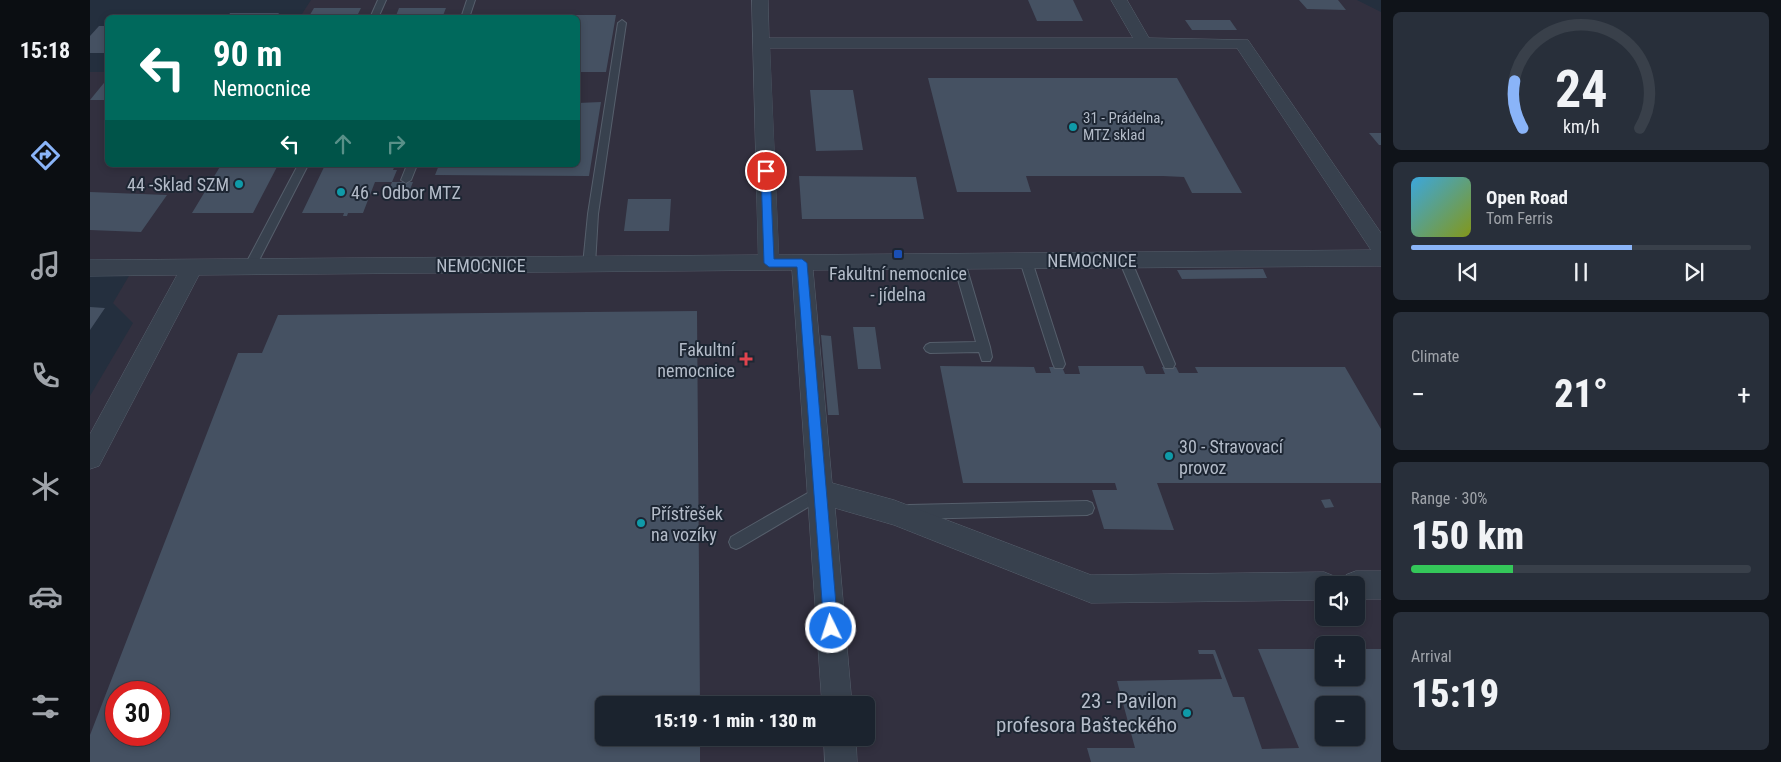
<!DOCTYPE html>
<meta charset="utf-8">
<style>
:root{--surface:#1b232e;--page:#282f3a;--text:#f1f3f6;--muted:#a0a4aa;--line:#39404a;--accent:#8ab4f8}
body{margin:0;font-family:"Roboto Condensed",sans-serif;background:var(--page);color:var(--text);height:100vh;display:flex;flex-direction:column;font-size:19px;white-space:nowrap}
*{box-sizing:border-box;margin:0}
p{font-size:16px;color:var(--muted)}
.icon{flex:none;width:28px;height:28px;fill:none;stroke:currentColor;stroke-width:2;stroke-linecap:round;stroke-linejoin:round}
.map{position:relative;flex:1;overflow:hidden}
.drawer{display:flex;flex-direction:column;gap:12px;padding:12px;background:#0f1319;width:400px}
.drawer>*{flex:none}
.guide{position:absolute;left:15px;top:15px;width:475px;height:152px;border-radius:8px;box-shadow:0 2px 8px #0003,0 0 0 1px var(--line);background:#00695c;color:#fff;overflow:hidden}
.buttons{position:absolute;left:1225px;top:576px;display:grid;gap:10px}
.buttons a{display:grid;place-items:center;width:50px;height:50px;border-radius:8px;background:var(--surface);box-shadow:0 2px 8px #0003,0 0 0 1px var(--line);font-size:25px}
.speed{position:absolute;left:15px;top:681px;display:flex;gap:10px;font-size:25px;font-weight:700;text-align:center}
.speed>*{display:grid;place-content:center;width:65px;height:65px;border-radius:50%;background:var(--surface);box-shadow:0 2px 8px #0003,0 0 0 1px var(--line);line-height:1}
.speed .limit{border:8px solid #d22;background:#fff;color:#111}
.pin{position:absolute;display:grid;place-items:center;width:42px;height:42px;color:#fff;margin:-21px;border:2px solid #fff;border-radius:50%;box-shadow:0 1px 5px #0007}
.me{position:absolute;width:55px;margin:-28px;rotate:356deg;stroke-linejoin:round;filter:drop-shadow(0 0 4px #0008)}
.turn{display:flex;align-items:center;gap:18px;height:105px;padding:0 25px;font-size:22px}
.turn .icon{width:65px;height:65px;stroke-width:2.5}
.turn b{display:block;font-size:35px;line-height:42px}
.lanes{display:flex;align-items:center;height:48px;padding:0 25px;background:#0003;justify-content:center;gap:25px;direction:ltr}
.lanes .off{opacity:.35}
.big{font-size:38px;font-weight:800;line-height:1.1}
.drawer .tile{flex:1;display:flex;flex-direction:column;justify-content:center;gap:8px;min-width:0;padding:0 18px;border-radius:8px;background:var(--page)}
.drawer .dial{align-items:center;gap:0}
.dial svg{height:130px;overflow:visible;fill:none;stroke:var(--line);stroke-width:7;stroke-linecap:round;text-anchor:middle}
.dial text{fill:var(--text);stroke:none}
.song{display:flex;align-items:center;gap:15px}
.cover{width:60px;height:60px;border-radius:8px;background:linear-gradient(135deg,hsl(200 70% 55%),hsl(70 70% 35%))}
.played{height:5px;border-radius:2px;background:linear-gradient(90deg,var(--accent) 65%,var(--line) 65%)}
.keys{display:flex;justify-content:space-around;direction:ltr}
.heat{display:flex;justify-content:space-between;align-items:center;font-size:28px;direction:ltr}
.charge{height:8px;border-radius:4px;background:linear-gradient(90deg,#34c759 30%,var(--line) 0)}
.trip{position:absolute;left:505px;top:696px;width:280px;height:50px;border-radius:8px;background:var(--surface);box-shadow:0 2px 8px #0003,0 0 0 1px var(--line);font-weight:800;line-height:50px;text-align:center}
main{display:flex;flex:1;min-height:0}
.tab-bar{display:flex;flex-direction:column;width:90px;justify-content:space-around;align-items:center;background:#0b0e12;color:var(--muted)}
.tab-bar .icon{width:35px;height:35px}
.tab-bar .selected{color:var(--accent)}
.tab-bar b{font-size:22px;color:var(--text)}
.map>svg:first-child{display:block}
</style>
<main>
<nav class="tab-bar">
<b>15:18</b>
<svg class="icon selected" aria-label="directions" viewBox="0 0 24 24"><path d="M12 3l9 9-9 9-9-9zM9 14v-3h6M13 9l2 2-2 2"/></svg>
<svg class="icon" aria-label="music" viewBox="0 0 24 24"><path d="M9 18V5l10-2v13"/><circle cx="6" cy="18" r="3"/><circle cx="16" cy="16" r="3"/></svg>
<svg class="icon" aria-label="phone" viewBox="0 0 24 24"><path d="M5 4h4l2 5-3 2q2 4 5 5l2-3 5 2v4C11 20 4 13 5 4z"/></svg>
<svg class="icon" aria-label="climate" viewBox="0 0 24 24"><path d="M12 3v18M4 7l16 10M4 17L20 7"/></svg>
<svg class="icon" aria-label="car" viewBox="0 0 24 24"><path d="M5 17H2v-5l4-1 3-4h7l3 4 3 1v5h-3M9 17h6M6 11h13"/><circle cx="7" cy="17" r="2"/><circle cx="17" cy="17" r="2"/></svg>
<svg class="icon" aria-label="filters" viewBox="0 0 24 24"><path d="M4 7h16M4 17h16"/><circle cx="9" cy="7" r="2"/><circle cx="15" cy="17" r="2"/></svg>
</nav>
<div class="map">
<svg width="1291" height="762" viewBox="0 0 1291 762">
<rect width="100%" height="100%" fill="#242f3e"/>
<!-- medical -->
<path fill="#32303f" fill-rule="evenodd" d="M221 0H1267L1291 12V762H0V396L43 323 23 303 49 259H0V72H17L18 165H488V18L210 17ZM1234 585H1266V618H1234ZM1234 645H1266V678H1234ZM26 692H69V735H26ZM514 705H776V738H514ZM1234 705H1266V738H1234Z"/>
<!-- building -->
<path fill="#455162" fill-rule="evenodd" d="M938 0H983L993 21H947Z
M1209 0H1248L1256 10 1217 9Z
M224 8H271L266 18H218Z
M309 8H356L352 18H305Z
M140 13H189L186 18H137Z
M400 15H526L516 72H488V18H399Z
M1095 20H1140L1147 30H1102Z
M9 26H18V53H0V36Z
M18 78V100H0Z
M838 78H1087L1152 193H1102L1094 177 1073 176H936L941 192H867Z
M720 90H763L773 150 726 151Z
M511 102 499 176 345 175 349 165H488V103Z
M1279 133H1291V145H1289Z
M131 165H188L163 213H102Z
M235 165H305L303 170H307L302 182H285L273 213H258L257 216H253L254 213H212Z
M709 176 826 177 834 219H712Z
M302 182H323L319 192H298Z
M0 192 77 195 51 232 0 230Z
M538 199H581L579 231H534Z
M1173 269 1177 278 1092 279 1087 270Z
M0 307 15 308 0 330Z
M607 311 610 705H514V738H610V762H0V735L148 353H172L188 315ZM26 692H69V735H26Z
M763 327H785L791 369H768Z
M731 335 741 336 749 415H738Z
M850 366 944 367 946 373H961L959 367H972L975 374H990L988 366H1053L1056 374H1075L1072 367H1086L1089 373H1108L1105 367H1255L1291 429V483H1067L1084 530 1014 529 1002 490H1027L1025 483H873Z
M1240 499 1244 507 1235 508 1231 500Z
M1168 649H1234V678H1266V649H1291V762H1001L997 748H1045L1027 681 1132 679 1123 654H1109L1108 650H1125L1143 697H1154L1172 749 1209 748ZM1234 705H1266V738H1234Z"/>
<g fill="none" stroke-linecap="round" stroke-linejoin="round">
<defs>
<path id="lane" d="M288 0H296L288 18H280Z
M377 0H385L379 18H371Z
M532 20 536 23 508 214 505 265 499 269 493 265 498 214 528 23Z
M208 165H218L164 270H156L154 267Z
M317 165H327L321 180 316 183 311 180Z
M1035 256 1041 260 1085 364 1083 368H1075L1073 364 1029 260Z
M936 257 942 261 975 364 973 368H965L963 364 930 261Z
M869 258 875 262 900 347 902 357 900 361H892L889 352 840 353 836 351 834 348 836 345 840 343 886 342 863 262Z
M730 486 735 487 737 492 735 497 651 547 646 549 641 547 639 542 641 537Z
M997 501 1002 503 1004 508 1002 513 997 515 819 519 814 517 812 512 814 507 819 505Z"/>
<path id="street" d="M662 0H678L679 38H1043L1021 0H1037L1059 38 1158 40 1291 233V266L723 270 742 483 804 500 1001 575 1234 572 1244 576 1248 585H1234V600L1001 603 804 525 745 508 762 705H732L702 270 109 275 9 466 0 469V434L87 275 0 276V260L668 255ZM680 48H1147L1281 250 689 255Z
M1266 571H1291V599H1266V585H1252L1256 575Z
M734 738H766L767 762H735Z"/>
</defs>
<!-- lane casing -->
<use href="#lane" stroke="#565f6c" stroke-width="2"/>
<!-- street casing -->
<use href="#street" stroke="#565f6c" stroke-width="1"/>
<!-- lane -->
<use href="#lane" fill="#38414e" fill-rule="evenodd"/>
<!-- street -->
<use href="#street" fill="#38414e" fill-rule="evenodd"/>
</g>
<!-- route -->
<path fill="#1a73e8" stroke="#114b97" d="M676 168 680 171 684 259H712L717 263 748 628 746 632 741 634 736 632 734 628 707 267H679L674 263 671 171Z"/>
<!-- markers -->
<g fill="#0f9aa8" stroke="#1d2633" stroke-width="2">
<circle cx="983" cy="127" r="5"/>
<circle cx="149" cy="184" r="5"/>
<circle cx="251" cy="192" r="5"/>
<circle cx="1079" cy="456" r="5"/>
<circle cx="551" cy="523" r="5"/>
<circle cx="1097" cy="713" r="5"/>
</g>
<rect fill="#1a4fb4" stroke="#1d2633" stroke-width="2" x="803" y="249" width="10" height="10" rx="2.5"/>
<path fill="#e0444e" stroke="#1d2633" stroke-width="2" d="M653.5 351.5h5v5h5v5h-5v5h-5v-5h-5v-5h5z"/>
<g text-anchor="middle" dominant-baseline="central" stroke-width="4" stroke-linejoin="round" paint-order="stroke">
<!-- far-poi labels -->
<g font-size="15" fill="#b4bcc9" stroke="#1d2633" text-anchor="start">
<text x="993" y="118">31 - Prádelna,<tspan x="993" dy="17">MTZ sklad</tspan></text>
</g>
<!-- poi labels -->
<g font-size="18" fill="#b4bcc9" stroke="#1d2633" text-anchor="start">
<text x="139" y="184" text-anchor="end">44 -Sklad SZM</text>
<text x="261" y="192">46 - Odbor MTZ</text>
<text x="808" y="273" text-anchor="middle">Fakultní nemocnice<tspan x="808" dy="21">- jídelna</tspan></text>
<text x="645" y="349" text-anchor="end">Fakultní<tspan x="645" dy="21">nemocnice</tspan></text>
<text x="1089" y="446">30 - Stravovací<tspan x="1089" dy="21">provoz</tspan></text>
<text x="561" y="513">Přístřešek<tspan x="561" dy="21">na vozíky</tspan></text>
</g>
<!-- street labels -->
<g font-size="18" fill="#b4bcc9" stroke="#1d2633">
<text x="1002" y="260">NEMOCNICE</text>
<text x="391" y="265">NEMOCNICE</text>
</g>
<!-- near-poi labels -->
<g font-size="21" fill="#b4bcc9" stroke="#1d2633" text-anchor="end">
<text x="1087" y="701">23 - Pavilon<tspan x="1087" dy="24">profesora Bašteckého</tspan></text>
</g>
</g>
</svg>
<div class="buttons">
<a><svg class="icon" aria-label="sound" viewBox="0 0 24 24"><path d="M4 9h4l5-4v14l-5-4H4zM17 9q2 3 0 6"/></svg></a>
<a>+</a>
<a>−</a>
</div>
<div class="speed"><div class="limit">30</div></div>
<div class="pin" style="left:676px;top:171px;background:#d93025"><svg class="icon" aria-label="arrive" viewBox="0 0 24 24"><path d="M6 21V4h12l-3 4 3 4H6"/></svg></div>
<svg class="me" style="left:741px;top:628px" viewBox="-20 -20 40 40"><circle r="17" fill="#1a73e8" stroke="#fff" stroke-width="3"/><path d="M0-11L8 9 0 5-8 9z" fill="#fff"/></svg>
<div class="trip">15:19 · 1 min · 130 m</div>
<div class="guide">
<div class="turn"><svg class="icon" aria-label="left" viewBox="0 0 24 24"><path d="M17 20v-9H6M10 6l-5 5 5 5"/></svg><div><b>90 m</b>Nemocnice</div></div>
<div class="lanes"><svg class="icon" aria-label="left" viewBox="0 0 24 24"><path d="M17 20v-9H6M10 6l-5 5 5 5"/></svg><svg class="icon off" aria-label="ahead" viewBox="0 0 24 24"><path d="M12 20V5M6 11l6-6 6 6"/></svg><svg class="icon off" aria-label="right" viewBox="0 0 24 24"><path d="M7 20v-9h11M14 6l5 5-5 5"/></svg></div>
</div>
</div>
<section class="drawer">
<div class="tile dial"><svg viewBox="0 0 100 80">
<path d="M14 69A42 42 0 1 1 86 69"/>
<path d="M14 69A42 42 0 0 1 9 40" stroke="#8ab4f8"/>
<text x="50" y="56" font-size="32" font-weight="700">24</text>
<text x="50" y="72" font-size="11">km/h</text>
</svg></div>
<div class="tile">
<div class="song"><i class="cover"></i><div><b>Open Road</b><p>Tom Ferris</p></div></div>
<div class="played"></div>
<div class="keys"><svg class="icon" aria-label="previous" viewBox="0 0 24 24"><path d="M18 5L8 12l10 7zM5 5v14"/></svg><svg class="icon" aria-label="pause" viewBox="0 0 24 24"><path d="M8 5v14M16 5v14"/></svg><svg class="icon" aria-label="next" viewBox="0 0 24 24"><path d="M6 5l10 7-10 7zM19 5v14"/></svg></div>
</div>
<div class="tile"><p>Climate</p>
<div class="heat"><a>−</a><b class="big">21°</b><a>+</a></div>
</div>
<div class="tile"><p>Range · 30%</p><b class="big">150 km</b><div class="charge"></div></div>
<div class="tile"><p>Arrival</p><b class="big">15:19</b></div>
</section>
</main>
